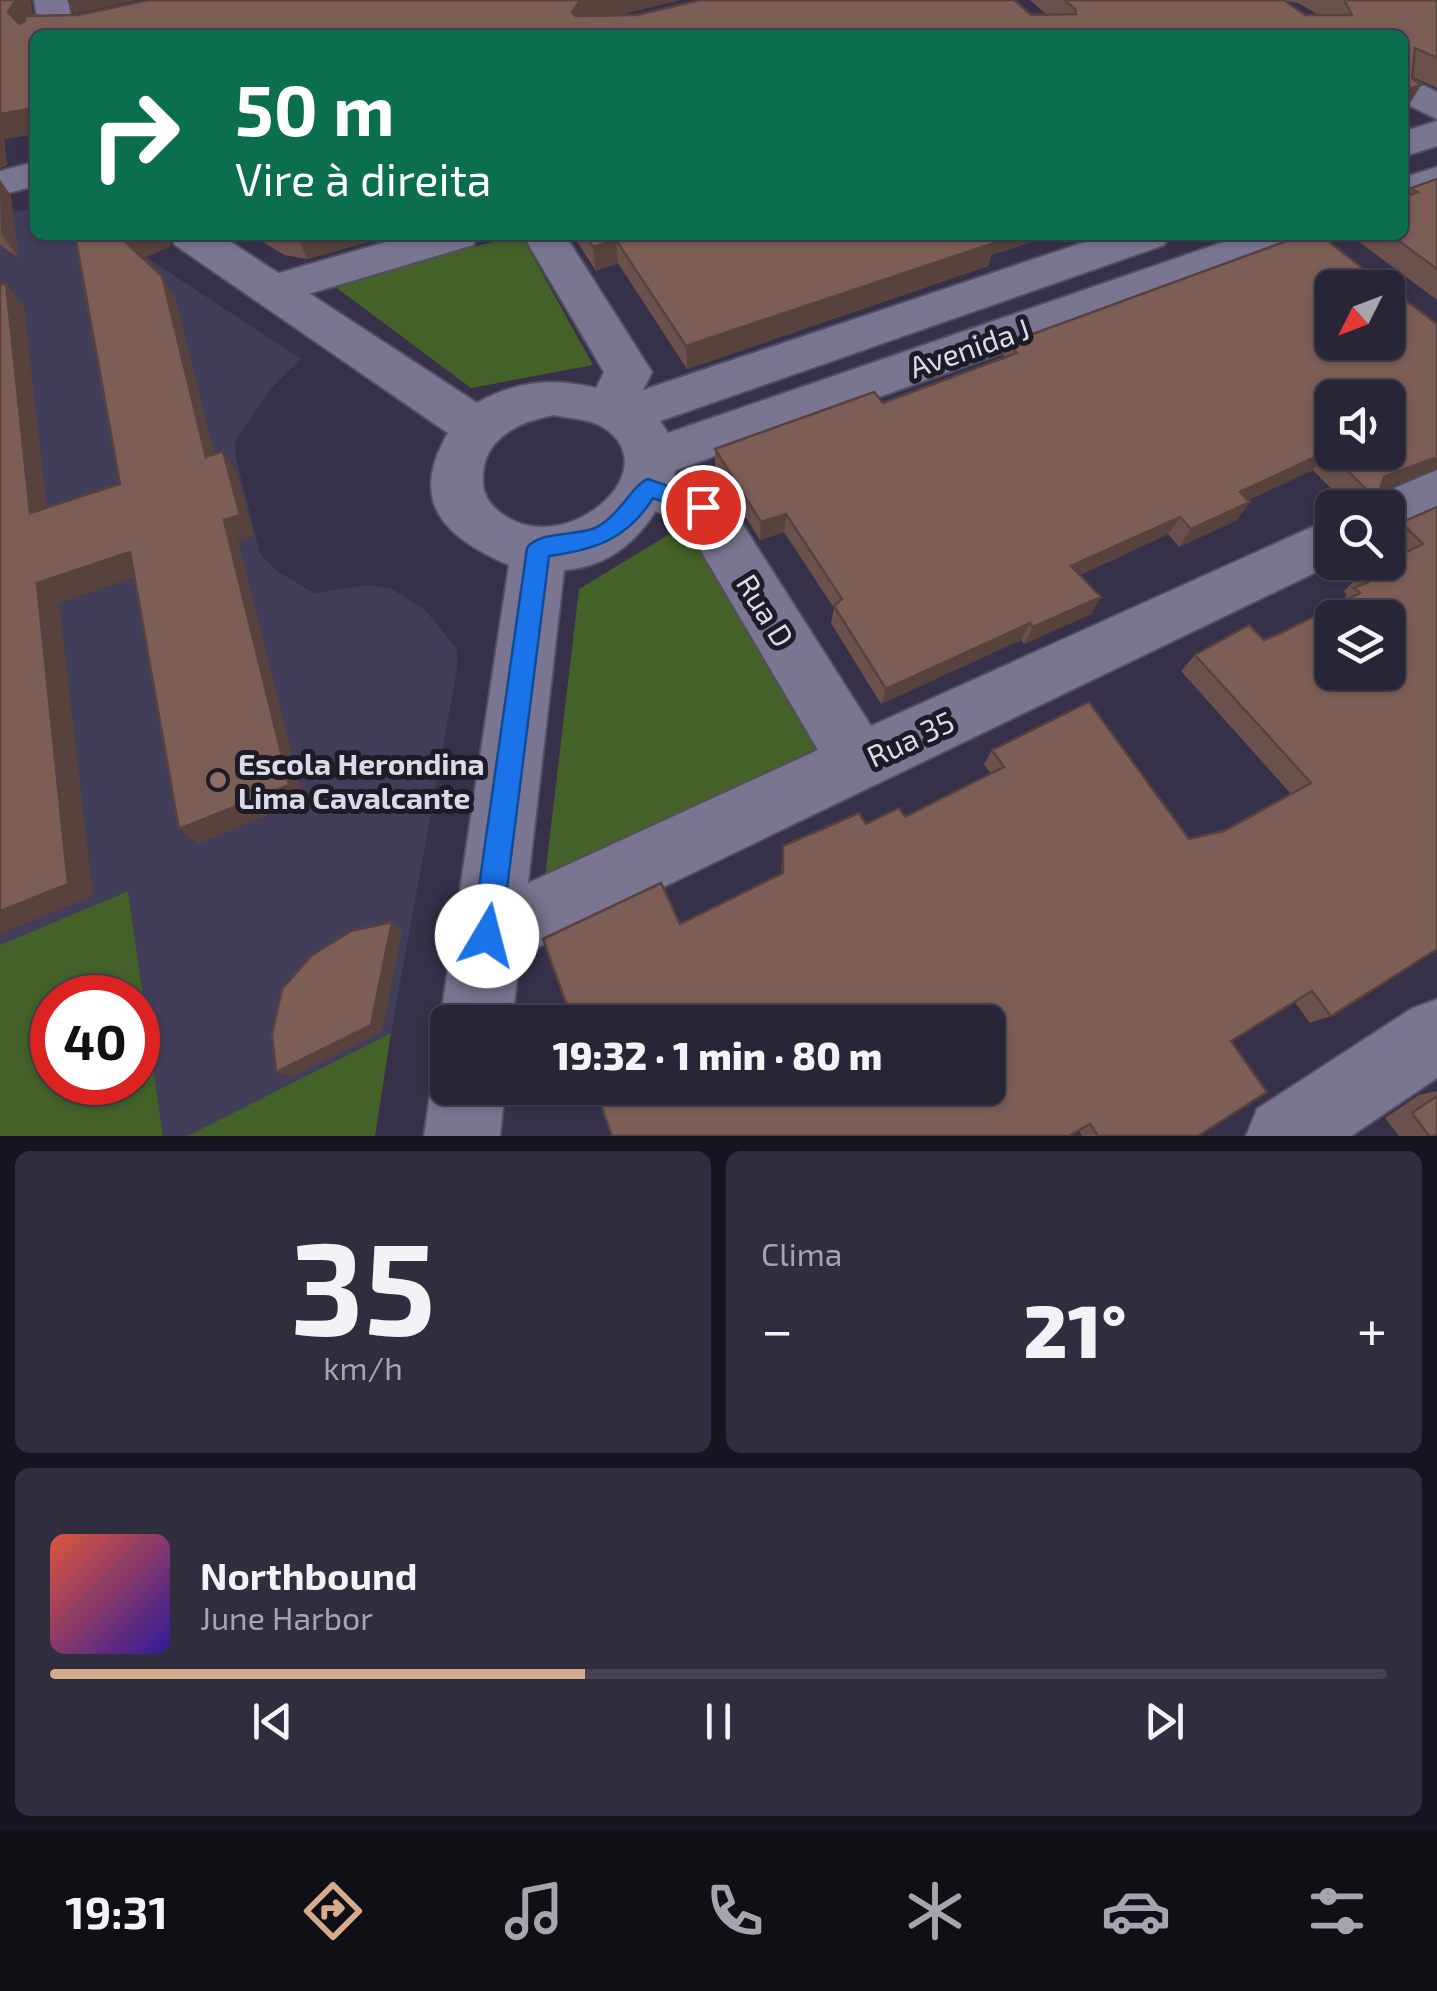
<!DOCTYPE html>
<html lang="pt">
<meta charset="utf-8">
<style>
:root{--surface:#282537;--page:#302d3f;--text:#f1f3f6;--muted:#a5a5ad;--line:#444252;--accent:#d6ab8b}
body{margin:0;font-family:"Exo 2",sans-serif;background:var(--page);color:var(--text);height:100vh;display:flex;flex-direction:column;font-size:38px;white-space:nowrap}
*{box-sizing:border-box;margin:0}
p{font-size:32px;color:var(--muted)}
.icon{flex:none;width:55px;height:55px;fill:none;stroke:currentColor;stroke-width:2;stroke-linecap:round;stroke-linejoin:round}
.map{position:relative;height:1136px;overflow:hidden}
.panel{display:flex;flex-direction:column;gap:15px;padding:15px;background:#16141e;flex:1}
.panel>*{flex:none}
.guide{position:absolute;left:30px;top:30px;width:1378px;height:210px;border-radius:15px;box-shadow:0 2px 8px #0004,0 0 0 2px var(--line);background:#0b6e4f;color:#fff;overflow:hidden}
.needle{width:65px;rotate:228deg}
.tools{position:absolute;left:1315px;top:270px;display:grid;gap:20px}
.tools a{display:grid;place-items:center;width:90px;height:90px;border-radius:15px;background:var(--surface);box-shadow:0 2px 8px #0004,0 0 0 2px var(--line);font-size:50px}
.speed{position:absolute;left:30px;top:975px;display:flex;gap:20px;font-size:50px;font-weight:700;text-align:center}
.speed>*{display:grid;place-content:center;width:130px;height:130px;border-radius:50%;background:var(--surface);box-shadow:0 2px 8px #0004,0 0 0 2px var(--line);line-height:1}
.speed .limit{border:15px solid #d22;background:#fff;color:#111}
.pin{position:absolute;display:grid;place-items:center;width:85px;height:85px;color:#fff;margin:-42px;border:5px solid #fff;border-radius:50%;box-shadow:0 2px 10px #0007}
.me{position:absolute;width:110px;margin:-55px;rotate:8deg;stroke-linejoin:round;filter:drop-shadow(0 0 8px #0008)}
.turn{display:flex;align-items:center;gap:35px;height:210px;padding:0 40px;font-size:45px}
.turn .icon{width:130px;height:130px;stroke-width:2.5}
.turn b{display:block;font-size:70px;line-height:85px}
.big{font-size:75px;font-weight:800;line-height:1.1}
.panel .widget{flex:1;display:flex;flex-direction:column;justify-content:center;gap:15px;min-width:0;padding:0 35px;border-radius:15px;background:var(--page)}
.panel .dial{align-items:center;gap:0}
.dial b{font-size:130px;line-height:1}
.song{display:flex;align-items:center;gap:30px}
.cover{width:120px;height:120px;border-radius:15px;background:linear-gradient(135deg,hsl(10 70% 55%),hsl(250 70% 35%))}
.played{height:10px;border-radius:5px;background:linear-gradient(90deg,var(--accent) 40%,var(--line) 40%)}
.keys{display:flex;justify-content:space-around;direction:ltr}
.heat{display:flex;justify-content:space-between;align-items:center;font-size:55px;direction:ltr}
.panel .tiles{flex:1;display:grid;gap:15px;grid-template-columns:1fr 1fr}
.widget:last-child{grid-column:span 2}
.trip{position:absolute;left:430px;top:1005px;width:575px;height:100px;border-radius:15px;background:var(--surface);box-shadow:0 2px 8px #0004,0 0 0 2px var(--line);font-weight:800;line-height:100px;text-align:center}
.dock{display:flex;height:160px;justify-content:space-around;align-items:center;background:#100f16;color:var(--muted)}
.dock .icon{width:70px;height:70px}
.dock .on{color:var(--accent)}
.dock b{font-size:45px;color:var(--text)}
.map>svg:first-child{display:block}
</style>
<div class="map">
<svg width="1437" height="1136" viewBox="0 0 1437 1136">
<rect width="100%" height="100%" fill="#363149"/>
<!-- built -->
<path fill="#423d59" d="M35 207V235H112L301 359 271 388 235 441 236 458 260 554 277 571 314 593 370 585 392 589 425 610 457 649V669L391 1033 187 1136H163L128 891 0 945V216Z"/>
<!-- green -->
<path fill="#436128" fill-rule="evenodd" d="M521 235 593 365 471 388 330 283Z
M691 521 829 752 545 877 579 589Z
M128 891 163 1136H0V945ZM52 998H138V1082H52Z
M391 1033 375 1136H187Z"/>
<g fill="none" stroke-linecap="round" stroke-linejoin="round">
<defs>
<path id="minor" d="M1402 75 1437 92V119L1402 102Z
M35 162V186L0 195V171Z
M410 235H479L473 245 271 305 255 300 249 290 255 280Z
M523 235H565L652 372 628 420 611 425 594 420 587 407 604 372Z
M649 468 722 492 871 726 1332 518V562H1337L487 972 463 961 452 937 463 913 818 750 684 522 631 502 623 488 631 474Z
M1437 470V514L1388 535V508H1365L1369 499Z
M1437 999V1078L1351 1136H1246L1257 1109 1411 1009Z"/>
<path id="tertiary" d="M34 0H68L74 35H40Z
M1437 121V146L1402 157V132Z
M1437 167V193L1402 204V178Z
M169 235H220L477 403C529 374 571 379 625 396L1106 235H1170L1164 245 660 421 668 433 1244 235H1308L1302 245 676 470C656 521 623 566 564 570L512 1022H448V1041L440 1022 509 565C446 538 407 503 448 433L175 245ZM554 415C568 418 587 419 599 425 677 467 559 569 495 508 484 498 482 487 483 473 486 436 522 421 554 415Z
M448 1059V1088H505L500 1136H424L431 1088 442 1062Z"/>
</defs>
<!-- minor casing -->
<use href="#minor" stroke="#534f62" stroke-width="4"/>
<!-- tertiary casing -->
<use href="#tertiary" stroke="#534f62" stroke-width="4"/>
<!-- minor -->
<use href="#minor" fill="#7a7590" fill-rule="evenodd"/>
<!-- tertiary -->
<use href="#tertiary" fill="#7a7590" fill-rule="evenodd"/>
</g>
<!-- wall -->
<path fill="#6b514b" fill-rule="evenodd" d="M0 0 30 1 33 16 1047 15 1030 0H1437V88L1413 77 1407 108 1402 110V35H35V134L4 139 7 165 0 168ZM1285 1 1298 3 1319 15H1305Z
M1437 179V300L1350 235H1402L1405 197 1411 188Z
M0 180 11 196 18 257 0 245Z
M251 235H392L307 259 284 255Z
M573 235H1054L991 255 988 266 687 369 618 263 596 271Z
M1400 296 1437 324V469L1380 491 1379 493 1405 521 1437 507 1331 1016 1310 1023 1295 1002 1231 1041 1198 1136H1082L1079 1130 680 924 781 874 783 846 866 824 905 817 991 774 984 764 992 750 1189 839 1224 831 1291 794 1181 671 1195 655 1264 640 1279 634 1337 605 1347 595 1344 591 1361 574 1398 556 1388 545V508H1350L1313 470 1248 500 1237 520 1179 547 1168 534 1080 575 1101 597 1091 614 1024 644 1021 640 881 704 831 623 834 608 784 532 760 540 715 468V449L883 403 1003 358 1008 343Z
M1437 1091V1136H1399L1385 1118 1419 1095Z"/>
<!-- shaded-wall -->
<path fill="#57423d" d="M21 0H31L34 23 21 35 8 12 14 3Z
M67 0H139L74 14Z
M586 0H681L583 24 572 12 580 1Z
M1421 85 1407 108 1402 110V91Z
M35 108V134L4 139 7 165 0 168V114Z
M0 180 11 196 18 257 1 233Z
M130 235H168L171 246 136 262 122 239Z
M297 235H392L307 259Z
M986 235H1054L991 255 988 266 687 369 686 346Z
M616 240 618 263 596 271 593 247Z
M162 276 176 300 220 479 206 457Z
M6 283 24 307 50 534 30 513Z
M223 451 237 473 254 536 238 541 304 800 198 844 179 829 224 520Z
M1328 451 1313 470 1227 510 1240 492Z
M1437 457V469L1372 494 1384 477Z
M1250 502 1237 520 1179 547 1191 529Z
M786 514 784 532 760 540 761 522Z
M1180 517 1168 534 1062 583 1071 566Z
M130 552 148 572 59 603 93 896 0 934V911L37 583Z
M1101 597 1091 614 1024 644 1033 627Z
M1030 623 1021 640 881 704 886 689Z
M392 922 402 932 382 1032 291 1077 276 1072Z"/>
<!-- building -->
<path fill="#7c5e57" stroke="#57423d" stroke-width="2.5" fill-rule="evenodd" d="M0 0H21L14 3 8 12 19 24 25 21V16L78 15 149 0H586L580 1 572 12 576 16 637 15 700 0H1014L1031 15 1076 14 1075 9 1064 0H1284L1305 15H1352L1344 0H1437V58L1415 48 1412 78 1421 85 1402 91V35H35V108L0 114Z
M1437 179V269L1391 235H1402V198L1418 192 1411 188Z
M75 235H130L122 239 162 276 206 457 223 451 240 515 224 520 289 785 179 829 130 552 37 583 68 884 0 911V285L6 283 30 513 120 484Z
M585 235H987L994 243 686 346 616 240 593 247Z
M1303 235H1320L1366 271 1399 272 1400 296 1437 324V457L1384 477 1379 493 1401 494 1405 521 1437 507V949L1331 1016 1312 991 1231 1041 1267 1092 1198 1136H1098L1090 1124 1069 1136H612L595 1088H988V1022H573L543 939 661 883 680 924 783 873V846L859 813 866 824 899 808 905 817 1004 767 992 750 1089 702 1189 839 1224 831 1311 783 1195 655 1249 625 1264 640 1279 634 1360 593 1354 588 1368 582 1361 574 1388 562V561L1423 544 1388 510V508H1385L1328 451 1240 492 1250 502 1191 529 1180 517 1071 566 1101 597 1033 627 1030 623 886 689 834 606 842 599 786 514 761 522 715 449 874 392 883 403 1017 353 1008 343ZM1332 288H1388V342H1332ZM1332 398H1388V452H1332ZM1332 618H1388V672H1332Z
M392 922 371 1025 276 1072 272 1034 282 989 311 956 351 931Z
M1437 1096V1136H1429L1412 1113Z"/>
<!-- route -->
<path fill="#1a73e8" stroke="#114b97" stroke-width="2.5" d="M648 479 711 501 714 507 703 516 653 498C628 539 594 550 549 556L501 936 497 947 487 951 477 947 472 936 527 548C538 531 577 536 595 528 619 517 632 485 648 479Z"/>
<!-- markers -->
<circle fill="#8d6e63" stroke="#1d1b26" stroke-width="4" cx="218" cy="780" r="10"/>
<g text-anchor="middle" dominant-baseline="central" stroke-width="10" stroke-linejoin="round" paint-order="stroke">
<!-- street labels -->
<g font-size="30" fill="#dcdae9" stroke="#1d1b26">
<text transform="translate(969 347) rotate(-19)">Avenida J</text>
<text transform="translate(766 610) rotate(58)">Rua D</text>
<text transform="translate(910 738) rotate(-25)">Rua 35</text>
</g>
<!-- poi labels -->
<g font-size="30" font-weight="bold" fill="#dcdae9" stroke="#1d1b26" text-anchor="start">
<text x="238" y="763">Escola Herondina<tspan x="238" dy="34">Lima Cavalcante</tspan></text>
</g>
</g>
</svg>
<div class="tools">
<a><svg class="needle" viewBox="-14 -14 28 28"><path d="M0-13l5 13h-10z" fill="#e53935"/><path d="M0 13l5-13h-10z" fill="#a5a5ad"/></svg></a>
<a><svg class="icon" aria-label="sound" viewBox="0 0 24 24"><path d="M4 9h4l5-4v14l-5-4H4zM17 9q2 3 0 6"/></svg></a>
<a><svg class="icon" aria-label="search" viewBox="0 0 24 24"><circle cx="10" cy="10" r="6"/><path d="M15 15l6 6"/></svg></a>
<a><svg class="icon" aria-label="layers" viewBox="0 0 24 24"><path d="M12 4l9 5-9 5-9-5zM3 14l9 5 9-5"/></svg></a>
</div>
<div class="speed"><div class="limit">40</div></div>
<div class="pin" style="left:703px;top:507px;background:#d93025"><svg class="icon" aria-label="arrive" viewBox="0 0 24 24"><path d="M6 21V4h12l-3 4 3 4H6"/></svg></div>
<svg class="me" style="left:487px;top:936px" viewBox="-20 -20 40 40"><circle r="19" fill="#fff"/><path d="M0-13L10 11 0 6-10 11z" fill="#1a73e8"/></svg>
<div class="trip">19:32 · 1 min · 80 m</div>
<div class="guide">
<div class="turn"><svg class="icon" aria-label="right" viewBox="0 0 24 24"><path d="M7 20v-9h11M14 6l5 5-5 5"/></svg><div><b>50 m</b>Vire à direita</div></div>
</div>
</div>
<section class="panel">
<div class="tiles">
<div class="widget dial"><b>35</b><p>km/h</p></div>
<div class="widget"><p>Clima</p>
<div class="heat"><a>−</a><b class="big">21°</b><a>+</a></div>
</div>
<div class="widget">
<div class="song"><i class="cover"></i><div><b>Northbound</b><p>June Harbor</p></div></div>
<div class="played"></div>
<div class="keys"><svg class="icon" aria-label="previous" viewBox="0 0 24 24"><path d="M18 5L8 12l10 7zM5 5v14"/></svg><svg class="icon" aria-label="pause" viewBox="0 0 24 24"><path d="M8 5v14M16 5v14"/></svg><svg class="icon" aria-label="next" viewBox="0 0 24 24"><path d="M6 5l10 7-10 7zM19 5v14"/></svg></div>
</div>
</div>
</section>
<nav class="dock">
<b>19:31</b>
<svg class="icon on" aria-label="directions" viewBox="0 0 24 24"><path d="M12 3l9 9-9 9-9-9zM9 14v-3h6M13 9l2 2-2 2"/></svg>
<svg class="icon" aria-label="music" viewBox="0 0 24 24"><path d="M9 18V5l10-2v13"/><circle cx="6" cy="18" r="3"/><circle cx="16" cy="16" r="3"/></svg>
<svg class="icon" aria-label="phone" viewBox="0 0 24 24"><path d="M5 4h4l2 5-3 2q2 4 5 5l2-3 5 2v4C11 20 4 13 5 4z"/></svg>
<svg class="icon" aria-label="climate" viewBox="0 0 24 24"><path d="M12 3v18M4 7l16 10M4 17L20 7"/></svg>
<svg class="icon" aria-label="car" viewBox="0 0 24 24"><path d="M5 17H2v-5l4-1 3-4h7l3 4 3 1v5h-3M9 17h6M6 11h13"/><circle cx="7" cy="17" r="2"/><circle cx="17" cy="17" r="2"/></svg>
<svg class="icon" aria-label="filters" viewBox="0 0 24 24"><path d="M4 7h16M4 17h16"/><circle cx="9" cy="7" r="2"/><circle cx="15" cy="17" r="2"/></svg>
</nav>
